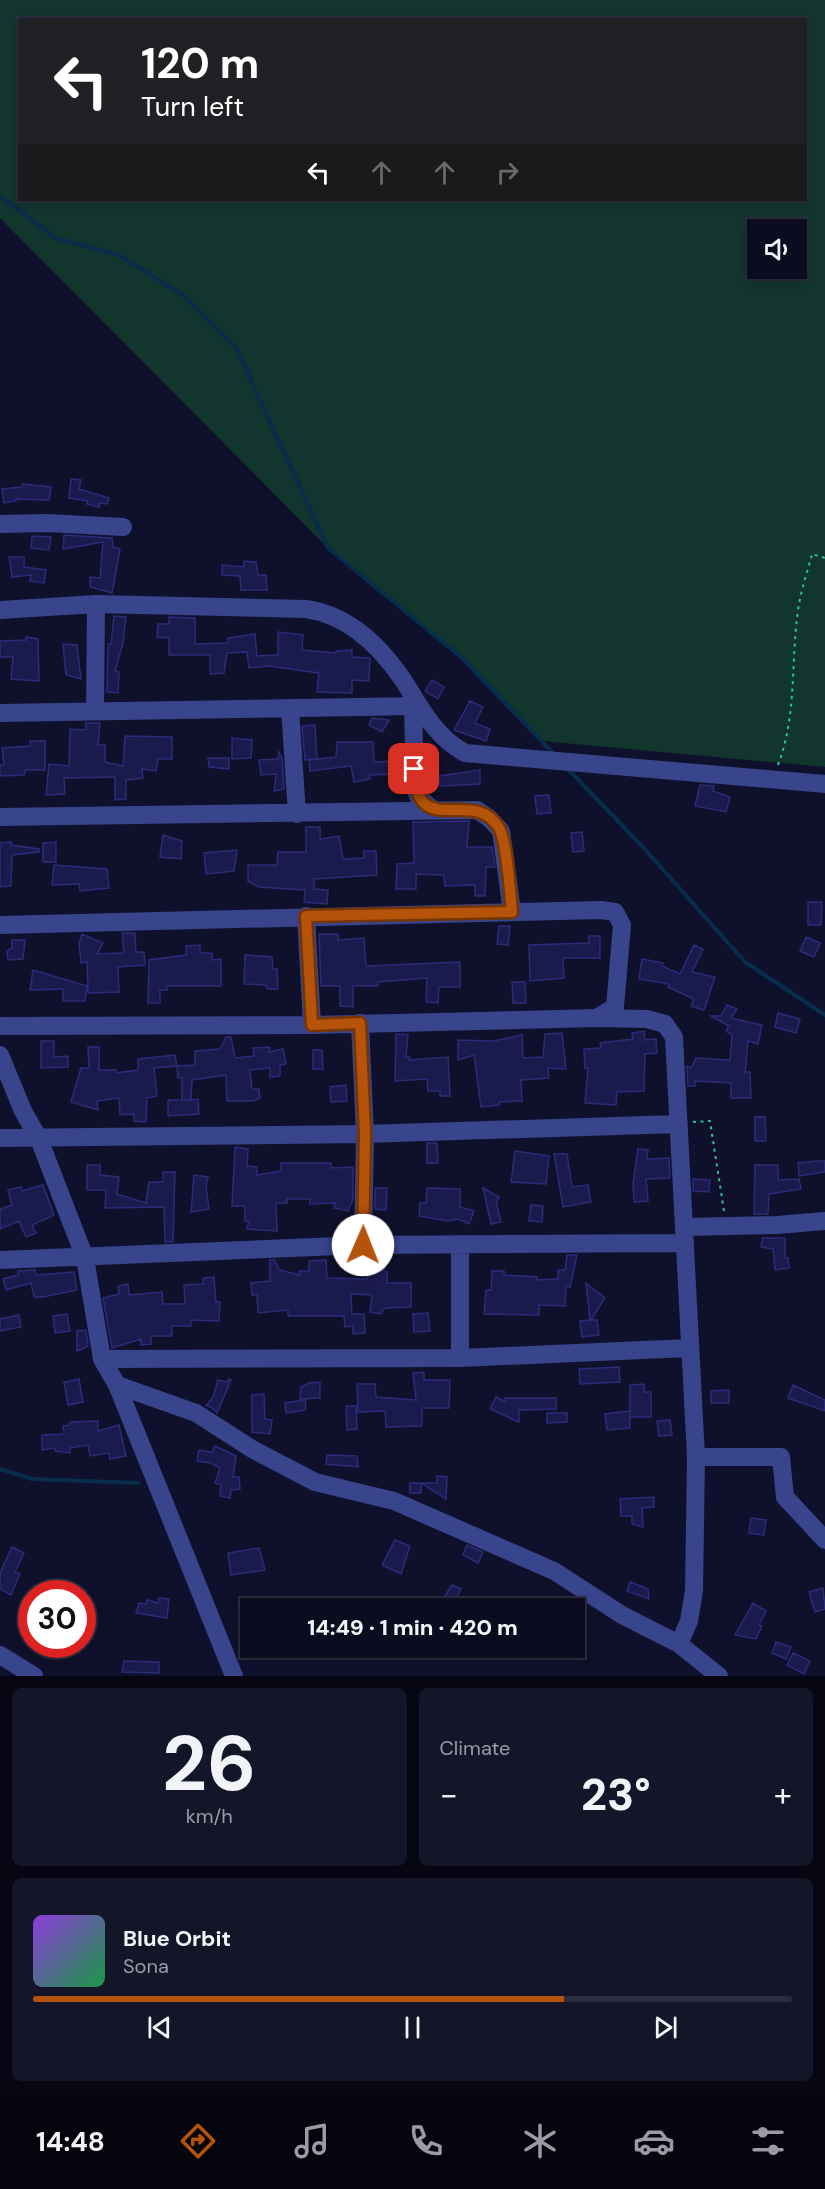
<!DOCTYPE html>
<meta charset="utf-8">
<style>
:root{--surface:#0b0c20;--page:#141529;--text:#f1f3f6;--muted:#9a9ba5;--line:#2b2c3e;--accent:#b45309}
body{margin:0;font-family:"DM Sans",sans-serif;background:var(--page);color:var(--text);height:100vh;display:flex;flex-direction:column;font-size:22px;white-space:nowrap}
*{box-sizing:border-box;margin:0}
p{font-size:20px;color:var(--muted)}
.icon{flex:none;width:33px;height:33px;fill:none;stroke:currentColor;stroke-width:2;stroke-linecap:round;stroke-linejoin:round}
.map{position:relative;height:1676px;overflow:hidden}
.details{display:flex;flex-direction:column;gap:12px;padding:12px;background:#060712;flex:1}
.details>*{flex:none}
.hud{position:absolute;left:18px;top:18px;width:789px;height:183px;border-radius:0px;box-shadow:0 3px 9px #0003,0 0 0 2px var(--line);background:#202124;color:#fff;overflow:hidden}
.fabs{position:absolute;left:747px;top:219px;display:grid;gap:12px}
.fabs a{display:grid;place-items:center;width:60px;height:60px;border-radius:0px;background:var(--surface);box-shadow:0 3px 9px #0003,0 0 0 2px var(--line);font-size:30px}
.speed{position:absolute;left:18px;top:1580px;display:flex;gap:12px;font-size:30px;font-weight:700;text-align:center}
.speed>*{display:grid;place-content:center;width:78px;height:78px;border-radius:50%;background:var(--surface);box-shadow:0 3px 9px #0003,0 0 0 2px var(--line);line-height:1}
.speed .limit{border:9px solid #d22;background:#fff;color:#111}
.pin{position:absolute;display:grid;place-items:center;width:51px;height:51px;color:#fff;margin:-26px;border-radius:12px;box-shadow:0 3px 9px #0006}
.me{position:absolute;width:66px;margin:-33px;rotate:1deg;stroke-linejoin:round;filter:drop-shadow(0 0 4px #0008)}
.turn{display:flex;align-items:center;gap:21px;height:126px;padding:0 24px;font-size:27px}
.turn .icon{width:78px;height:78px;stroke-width:2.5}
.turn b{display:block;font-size:42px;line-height:51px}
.lanes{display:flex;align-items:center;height:57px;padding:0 24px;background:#0003;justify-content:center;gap:30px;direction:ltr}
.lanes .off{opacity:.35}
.big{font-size:45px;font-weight:800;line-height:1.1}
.details .card{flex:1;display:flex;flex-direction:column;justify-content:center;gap:9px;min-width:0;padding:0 21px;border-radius:9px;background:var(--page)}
.details .dial{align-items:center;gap:0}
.dial b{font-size:78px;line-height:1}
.song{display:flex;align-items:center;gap:18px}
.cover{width:72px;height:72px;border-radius:9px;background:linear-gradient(135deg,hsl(270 70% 55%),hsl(140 70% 35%))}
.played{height:6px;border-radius:3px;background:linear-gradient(90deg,var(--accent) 70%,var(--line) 70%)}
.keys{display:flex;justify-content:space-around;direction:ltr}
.heat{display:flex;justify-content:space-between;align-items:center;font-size:33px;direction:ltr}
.details .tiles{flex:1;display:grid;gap:12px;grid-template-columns:1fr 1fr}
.card:last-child{grid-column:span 2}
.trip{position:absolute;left:240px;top:1598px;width:345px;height:60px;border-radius:0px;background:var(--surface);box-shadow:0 3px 9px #0003,0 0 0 2px var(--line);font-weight:800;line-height:60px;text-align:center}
.menu{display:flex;height:96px;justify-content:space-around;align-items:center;background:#04050d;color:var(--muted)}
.menu .icon{width:42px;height:42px}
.menu .on{color:var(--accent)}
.menu b{font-size:27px;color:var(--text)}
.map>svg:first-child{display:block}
</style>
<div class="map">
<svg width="825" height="1676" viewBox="0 0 825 1676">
<rect width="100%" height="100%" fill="#0f102b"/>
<!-- green -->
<path fill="#12352e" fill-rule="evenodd" d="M0 0H825V767L542 741 462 658 328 548 0 218ZM20 20H806V200H20ZM758 230H796V268H758Z"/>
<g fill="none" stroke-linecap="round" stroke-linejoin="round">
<!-- stream -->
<path stroke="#082d4c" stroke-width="4" d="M0 196 56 238 119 255 183 295 236 348 328 548 462 658 554 754
M567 768 642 846 745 962 825 1015
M0 1469 32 1479 138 1483"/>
</g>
<!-- building -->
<path fill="#1b1a4d" stroke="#2c2b7a" stroke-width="1.5" d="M71 479 81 480 79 489 109 498 107 504 100 503 99 507 87 504 88 501 69 498Z
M23 484 51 487 49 500 15 499 16 501 4 503 2 489 22 487Z
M64 535 112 538 113 547 120 549 112 593 90 587V577L100 578 103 542 63 549Z
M32 536 51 537 49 550 31 548Z
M9 557H24V567L46 570 44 583 30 581 31 575 12 577Z
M244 561 256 562 258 575H266L267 590H241L240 576 222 575V565L244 567Z
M114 616 126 617 123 643 115 671 119 672 118 693 107 692 108 644H111Z
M169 617 195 618V644L228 643V638L255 634 257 656 278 655V632L303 635 302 650 336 653V651L352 650V657L370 658 369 681 352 680V693L317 692 319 673 268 666 249 668 247 652 227 653 224 673 210 674V655H169V638L157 637 158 624H169Z
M26 637 38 639 39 681 11 679 13 657H0V641L26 640Z
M63 644 77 645 81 679 66 675Z
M432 680 444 687 438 699 425 691Z
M470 701 483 707 475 723 490 729 486 741 454 730Z
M372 718 389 720 382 732 369 725Z
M86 723H100L98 745H105V762L123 766 125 736 172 737V759H158L156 771 142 769 143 778 126 780V799L115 800V777L64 778 65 794 46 795 49 764 69 766 70 729 86 730Z
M315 725 317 759 305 760 302 726Z
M232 738 252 740 251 758 232 759Z
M30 741H45V770H25L24 775 0 776V765H4L2 748 30 746Z
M337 742H373L374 762 396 761 397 774 370 775V779L354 782 351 766 310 771 309 760 336 757Z
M279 752 282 758 284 789 274 791 276 774 261 775 259 760 278 759Z
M208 758H229V769L209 767Z
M480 770V784L440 786 439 776Z
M700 785 714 786 713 791 730 797 726 812 695 806Z
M549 795 551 813 537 814 535 796Z
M469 821 467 847H492L495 867H486L485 896H475V885L445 886 444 875 416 874V889H396L397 864 414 863 413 822Z
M306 827H320V839L339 836 343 859 364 858V851H376L377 875 314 879V889L328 890 327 904 304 902 305 890 259 887 248 881V865H277L278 852H306Z
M582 832 584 851 573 852 571 833Z
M163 835 182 841 181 859 160 857Z
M11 842V845L39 849V852L12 855 11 886 0 887V843Z
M56 842V862H43V843Z
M237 850 234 871 206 874 204 853Z
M54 865 107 869 109 888 80 891 79 884 52 885Z
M808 902H822L821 925H808Z
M499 926H510L508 945 497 944Z
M122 933H135L136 952H144L145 965 118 967 119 992 88 993 87 962 81 963 79 943 82 934 103 943 97 954 124 953Z
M319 934H338V940L364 938 366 966 460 962V987H439L438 1003 426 1002 427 978 378 982V986H353V1007L340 1006V986H321Z
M589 936H600V958H563L564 978 530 981 529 945 589 943Z
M806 937 820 943 814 957 800 951Z
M12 940H25L23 959 8 960 7 951 12 948Z
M200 945V953H212V960L221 959V986H167V990H160V1003H148L149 960 186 955V946Z
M694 945 703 949 692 972 715 977 704 1010 691 1006 694 999 668 987 669 984 639 979 642 959 663 963 662 966 680 974Z
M245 955 272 957 273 969H277L278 989H267L266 985 244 984Z
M33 970 87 986 85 1001H63V989L30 990Z
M512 982H525L526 1003H513Z
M727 1005 737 1009 731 1018 762 1025 758 1044 748 1041 745 1072H750L751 1098H731V1083L695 1081V1086H688L687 1066 691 1068 696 1058 730 1060 732 1035 726 1031 729 1026 711 1016H721Z
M778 1013 800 1019 796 1033 775 1027Z
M644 1031 645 1040 656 1039 657 1053 645 1054 644 1091 617 1092 616 1105 585 1103 588 1068H585L584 1049 601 1048 600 1043 633 1039 632 1033Z
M562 1033 566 1069 548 1068 549 1078 521 1080 522 1101 499 1102V1105L481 1107 474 1055 458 1060V1040L493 1041 522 1035 523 1058 543 1057 545 1034Z
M396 1034 408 1035 406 1057H409V1060L448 1057 450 1096H440V1091H428L427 1079 395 1081Z
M226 1037H231L235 1058 254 1056 253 1048 270 1047 269 1052 283 1049 286 1064 280 1065V1076L270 1077V1068L250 1070 252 1089H259L260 1098 253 1101H227L226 1075 192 1080 191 1100 198 1099 199 1114 168 1116V1100H191H182V1078H178L177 1066 195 1065V1051L220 1049Z
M41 1041H54V1057L68 1056V1067L41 1068Z
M88 1047H99V1070H116V1073L138 1070V1059L175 1055 177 1066 154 1068 157 1096 147 1098 146 1122 134 1121V1114L120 1115 119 1098 97 1101 98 1110 71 1102 81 1068H89Z
M313 1050H322L323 1069H313Z
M346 1085 347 1101 331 1102 330 1087Z
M755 1117H765L766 1141H755Z
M427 1143H437L438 1163H427Z
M235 1147 248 1149 247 1166 257 1167V1175L281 1171V1163H331L332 1168 353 1167V1199L348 1211 334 1208 335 1203 310 1204V1199H287V1203H276L277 1231 247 1229 249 1221H245V1206H232Z
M638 1149 648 1150 647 1159 669 1158 670 1178 646 1179 648 1201 634 1202 633 1183Z
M515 1151 549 1156 546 1184 511 1182Z
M554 1154H567L572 1187 588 1185 591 1202 563 1207Z
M816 1161H825V1172L799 1176 798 1163Z
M87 1165H100V1175L119 1177 117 1194 146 1203 149 1182H163V1172H175L173 1242H165L164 1207 105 1208 106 1190H87Z
M755 1165H778V1180L799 1179 801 1189 769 1194 768 1214H754Z
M194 1175 208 1177 206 1186 209 1209 191 1212Z
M693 1179 710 1180 709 1192 693 1191Z
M43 1185 54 1215 32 1225 36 1233 26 1237 19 1221 0 1229V1209L12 1205 8 1190 21 1187 22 1191Z
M375 1188H387L386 1210 375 1209Z
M427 1188 460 1189V1207L474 1211 469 1224 458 1219 448 1221 419 1216 420 1203H426Z
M483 1188 499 1197 496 1202 501 1222 491 1224Z
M531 1205 543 1206 542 1222 529 1221Z
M763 1238H785V1258H788L789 1268 775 1270 773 1249 761 1247Z
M567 1255H577L570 1287 566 1286 565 1306 539 1305V1315L484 1314 486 1290H491L492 1271H504V1275L537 1277V1280L558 1279V1270H565Z
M369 1257H383L382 1270 387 1272V1283H411V1307L385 1308 380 1314 370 1312 372 1295 351 1294 352 1314H364L365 1333 353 1334V1326L345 1327 344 1316H288V1310L258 1313 257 1295H252L251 1283 270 1281V1260H275L279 1270 300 1275 299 1271H309V1261L326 1260 327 1278 367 1279Z
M35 1270 36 1275 74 1272 77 1290 43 1297H34L31 1283 6 1290 3 1279 18 1275V1271Z
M214 1277 216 1302H220L219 1321 191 1320V1326H172V1336H151V1344L141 1345V1339L112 1348 103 1298 119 1294 118 1286 128 1284 129 1295 162 1292 163 1304H185L184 1285 203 1284V1278Z
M586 1283 605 1298 591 1320H597L599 1335 582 1337 580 1321 590 1320Z
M428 1313 430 1331 414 1332 413 1314Z
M67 1314 70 1331 55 1333 53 1316Z
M19 1315 21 1327 0 1331V1319Z
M86 1330 88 1346 77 1351V1331Z
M619 1367 620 1382 580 1384 579 1369Z
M424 1372V1380H450L449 1408H422V1426L386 1427 385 1411 358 1412 357 1384H375L376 1397 416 1400 413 1373Z
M79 1379 83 1402 68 1405 64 1382Z
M229 1379 231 1380 217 1413 211 1407 206 1406 213 1397 218 1380 227 1382Z
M320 1382V1398L300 1399 301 1387 309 1383Z
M644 1384V1392H651V1417H630V1385Z
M793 1385 825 1400V1411L788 1398Z
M729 1390V1403H711V1391Z
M264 1394 265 1419 272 1420 270 1434 252 1432V1395Z
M496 1397 506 1402 505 1398H556V1409L519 1410V1422L490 1409Z
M306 1400 305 1410 286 1413 285 1403Z
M346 1406H356L357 1429 347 1430Z
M630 1411V1428L607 1430 605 1414Z
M547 1413H567V1422L547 1423Z
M670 1420 672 1435 659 1436 657 1421Z
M98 1421V1431L119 1425 126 1456 110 1459 109 1453 90 1456 88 1445 70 1448V1453L55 1451V1448L42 1450V1435L64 1434 63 1426 69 1425 70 1422Z
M215 1446 236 1456 233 1477H239L240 1489 231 1490 230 1498 220 1496 221 1485 215 1483 220 1468 211 1463 197 1461 199 1450 212 1452Z
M327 1455 357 1456 358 1467 326 1464Z
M437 1476 447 1477 446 1499 421 1483V1493H410V1483H437Z
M654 1497V1507L642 1508 643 1527 632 1524V1516H621L620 1499Z
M751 1518 766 1520 764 1535 749 1533Z
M395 1540 410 1546 401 1574 382 1565Z
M467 1545 483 1552 478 1563 463 1555Z
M12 1547 24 1553 15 1572 20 1574 11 1595 0 1589V1573Z
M259 1548 265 1570 231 1575 228 1553Z
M630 1582 648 1589 649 1599 627 1591Z
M452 1585 461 1589 455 1602 466 1608H437Z
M823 1588 825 1609 815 1612 809 1592Z
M159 1598 169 1599 167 1618 136 1613 139 1603 146 1604 147 1600 158 1603Z
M753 1603 766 1611 759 1625 762 1626 756 1639 735 1635Z
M776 1642 791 1647 786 1659 772 1653Z
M793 1653 810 1661 804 1674 787 1665Z
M124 1661 159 1662V1673L122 1672Z"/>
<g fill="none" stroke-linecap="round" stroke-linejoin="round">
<!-- path -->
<path stroke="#29c39d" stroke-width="2" stroke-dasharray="3 4.5" stroke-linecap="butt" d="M778 765C798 713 790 657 799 604 802 587 808 570 812 554L825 558
M693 1122 710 1121 724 1211"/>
<!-- minor -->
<path stroke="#38448c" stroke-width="18" d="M0 524 47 523 123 527
M0 610 96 604 306 609C348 615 380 646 403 680 422 709 434 736 465 753L825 784
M413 706 415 789 419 798 435 811
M290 708 297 814
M95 711 96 604
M0 713 417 706
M0 817 477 810 489 818 501 831 512 912
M306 916 312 1025
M0 925 601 910 615 912 622 925 615 1007 597 1018
M360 1023 365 1134 363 1245
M0 1026 312 1025 597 1018 647 1019 665 1024 674 1037 696 1457 694 1591 689 1621 679 1644
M0 1055 23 1111 39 1139 85 1258 102 1359 117 1385 196 1413 252 1449 315 1482 394 1501 554 1571 622 1615 679 1644 719 1676
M0 1138 365 1134 678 1124
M684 1227 777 1225 825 1221
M460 1245V1358
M0 1260 363 1245 684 1243
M102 1359 460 1358 688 1348
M117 1385 234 1676
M696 1457H781L785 1497 825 1540
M0 1655 34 1676"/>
</g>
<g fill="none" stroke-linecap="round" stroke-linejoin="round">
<defs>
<path id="route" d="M363 1245 365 1134 360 1023 312 1025 306 916 512 912C510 894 507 841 499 828 473 785 416 843 414 769"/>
</defs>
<!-- route casing -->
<use href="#route" stroke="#753606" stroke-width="15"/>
<!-- route -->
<use href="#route" stroke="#b45309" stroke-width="10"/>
</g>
</svg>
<div class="fabs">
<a><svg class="icon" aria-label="sound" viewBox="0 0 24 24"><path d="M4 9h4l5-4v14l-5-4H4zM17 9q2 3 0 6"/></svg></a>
</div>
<div class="speed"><div class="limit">30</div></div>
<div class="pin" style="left:414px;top:769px;background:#d93025"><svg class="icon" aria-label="arrive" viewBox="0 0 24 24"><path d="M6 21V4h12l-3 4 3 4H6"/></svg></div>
<svg class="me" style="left:363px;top:1245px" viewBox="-20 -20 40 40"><circle r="19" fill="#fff"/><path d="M0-13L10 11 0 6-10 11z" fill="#b45309"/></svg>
<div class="trip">14:49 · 1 min · 420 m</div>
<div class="hud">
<div class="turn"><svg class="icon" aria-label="left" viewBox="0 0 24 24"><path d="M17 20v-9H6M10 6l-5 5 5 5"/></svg><div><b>120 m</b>Turn left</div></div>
<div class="lanes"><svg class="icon" aria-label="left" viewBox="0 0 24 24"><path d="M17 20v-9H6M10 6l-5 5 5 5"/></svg><svg class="icon off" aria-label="ahead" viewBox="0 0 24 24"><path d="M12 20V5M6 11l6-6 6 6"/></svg><svg class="icon off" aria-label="ahead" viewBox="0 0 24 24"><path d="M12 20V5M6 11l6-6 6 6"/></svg><svg class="icon off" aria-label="right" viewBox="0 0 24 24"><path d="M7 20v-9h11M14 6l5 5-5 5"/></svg></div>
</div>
</div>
<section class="details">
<div class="tiles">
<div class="card dial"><b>26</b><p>km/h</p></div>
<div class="card"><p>Climate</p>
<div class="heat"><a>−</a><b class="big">23°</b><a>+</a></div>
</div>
<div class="card">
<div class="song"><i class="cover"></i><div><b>Blue Orbit</b><p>Sona</p></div></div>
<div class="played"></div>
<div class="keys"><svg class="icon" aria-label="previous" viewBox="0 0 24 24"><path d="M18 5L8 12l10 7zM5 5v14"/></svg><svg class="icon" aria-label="pause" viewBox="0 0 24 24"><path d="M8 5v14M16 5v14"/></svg><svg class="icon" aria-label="next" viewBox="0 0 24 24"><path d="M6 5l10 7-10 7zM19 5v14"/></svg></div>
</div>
</div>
</section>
<nav class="menu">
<b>14:48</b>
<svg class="icon on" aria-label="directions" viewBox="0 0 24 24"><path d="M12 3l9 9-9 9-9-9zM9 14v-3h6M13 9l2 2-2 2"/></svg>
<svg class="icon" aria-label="music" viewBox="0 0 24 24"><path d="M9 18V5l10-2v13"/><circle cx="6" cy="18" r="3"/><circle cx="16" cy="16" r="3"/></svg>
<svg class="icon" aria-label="phone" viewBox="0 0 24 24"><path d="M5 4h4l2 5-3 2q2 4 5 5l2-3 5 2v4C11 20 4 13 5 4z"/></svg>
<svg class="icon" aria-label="climate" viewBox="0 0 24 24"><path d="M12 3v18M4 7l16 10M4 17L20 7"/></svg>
<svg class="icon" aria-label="car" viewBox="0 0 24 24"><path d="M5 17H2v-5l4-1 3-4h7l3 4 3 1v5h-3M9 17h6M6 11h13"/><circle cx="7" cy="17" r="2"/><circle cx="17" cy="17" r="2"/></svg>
<svg class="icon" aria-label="filters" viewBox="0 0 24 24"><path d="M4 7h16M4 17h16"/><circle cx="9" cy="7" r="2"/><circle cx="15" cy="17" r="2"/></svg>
</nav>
